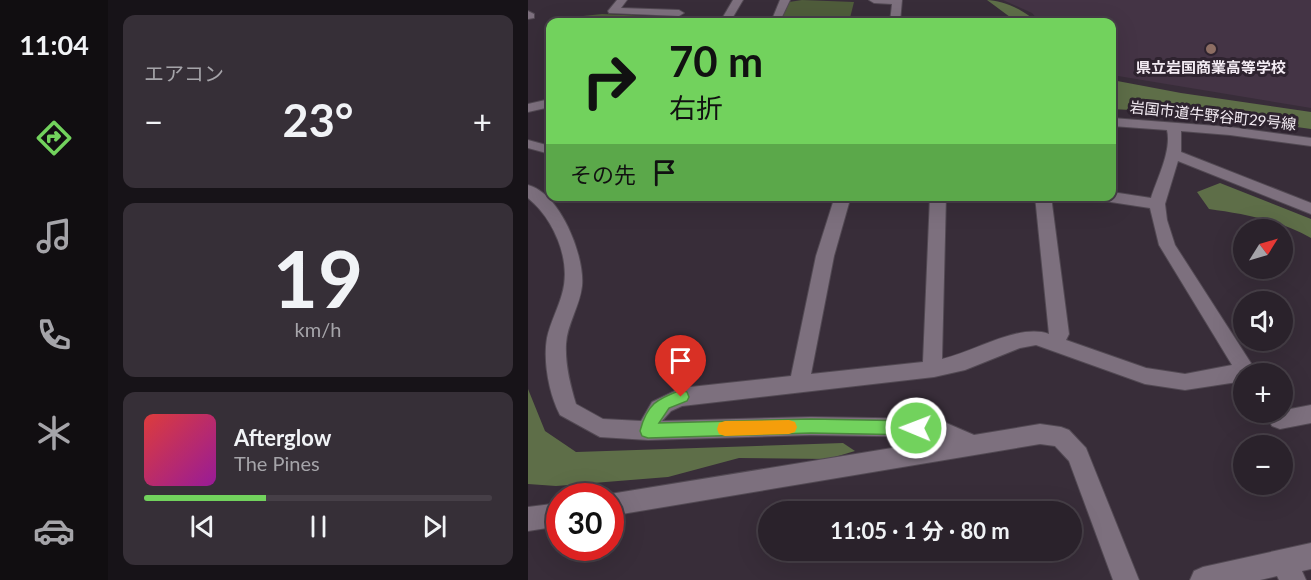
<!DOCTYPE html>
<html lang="ja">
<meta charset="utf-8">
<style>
:root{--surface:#2a222b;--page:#362f37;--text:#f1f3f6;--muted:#a5a4a9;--line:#463f47;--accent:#72d25d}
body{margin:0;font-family:Lato,"Noto Sans JP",sans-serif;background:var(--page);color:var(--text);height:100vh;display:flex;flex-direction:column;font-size:22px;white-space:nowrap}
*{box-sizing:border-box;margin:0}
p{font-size:20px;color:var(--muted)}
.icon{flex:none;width:33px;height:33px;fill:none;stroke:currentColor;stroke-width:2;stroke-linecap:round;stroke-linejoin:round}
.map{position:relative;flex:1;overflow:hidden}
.panel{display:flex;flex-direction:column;gap:15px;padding:15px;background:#171318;width:420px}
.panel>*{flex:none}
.banner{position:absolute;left:18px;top:18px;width:570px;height:183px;border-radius:12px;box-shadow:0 6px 24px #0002,0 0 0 2px var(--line);background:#72d25d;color:#111;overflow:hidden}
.needle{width:39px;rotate:53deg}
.tools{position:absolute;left:705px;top:219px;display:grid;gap:12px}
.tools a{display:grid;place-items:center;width:60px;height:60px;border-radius:50%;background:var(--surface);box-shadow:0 6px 24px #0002,0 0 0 2px var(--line);font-size:30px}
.speed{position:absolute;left:18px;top:483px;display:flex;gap:12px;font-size:30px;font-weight:700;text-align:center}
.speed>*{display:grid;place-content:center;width:78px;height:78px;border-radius:50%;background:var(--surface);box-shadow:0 6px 24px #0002,0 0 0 2px var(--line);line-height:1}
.speed .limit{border:9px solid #d22;background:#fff;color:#111}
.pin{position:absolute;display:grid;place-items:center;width:51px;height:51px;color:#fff;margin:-62px -26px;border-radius:50% 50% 50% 0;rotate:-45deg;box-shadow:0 0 6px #0007}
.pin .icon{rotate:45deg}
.me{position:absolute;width:66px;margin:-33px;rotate:271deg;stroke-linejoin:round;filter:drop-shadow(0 0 4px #0008)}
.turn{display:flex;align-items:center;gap:21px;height:126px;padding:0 24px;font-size:27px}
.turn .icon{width:78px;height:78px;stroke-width:2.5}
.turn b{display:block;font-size:42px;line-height:51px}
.then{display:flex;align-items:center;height:57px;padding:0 24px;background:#0003;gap:12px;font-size:22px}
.big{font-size:45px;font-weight:700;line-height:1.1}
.panel .widget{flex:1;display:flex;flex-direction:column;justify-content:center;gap:9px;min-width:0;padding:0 21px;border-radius:12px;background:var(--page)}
.panel .dial{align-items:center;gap:0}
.dial b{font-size:78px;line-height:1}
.song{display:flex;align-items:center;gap:18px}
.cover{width:72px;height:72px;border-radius:9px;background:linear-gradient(135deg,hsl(0 70% 55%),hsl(300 70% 35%))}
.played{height:6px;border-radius:3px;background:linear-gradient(90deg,var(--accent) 35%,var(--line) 35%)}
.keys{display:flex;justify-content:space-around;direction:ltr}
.heat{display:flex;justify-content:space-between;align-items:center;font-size:33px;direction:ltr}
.trip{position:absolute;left:230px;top:501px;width:324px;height:60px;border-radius:30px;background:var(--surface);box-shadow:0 6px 24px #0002,0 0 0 2px var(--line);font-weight:700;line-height:60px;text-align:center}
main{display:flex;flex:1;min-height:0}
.dock{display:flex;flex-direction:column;width:108px;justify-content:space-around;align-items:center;background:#110e11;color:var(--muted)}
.dock .icon{width:42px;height:42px}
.dock .active{color:var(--accent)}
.dock b{font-size:27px;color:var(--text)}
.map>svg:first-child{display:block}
</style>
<main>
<nav class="dock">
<b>11:04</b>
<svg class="icon active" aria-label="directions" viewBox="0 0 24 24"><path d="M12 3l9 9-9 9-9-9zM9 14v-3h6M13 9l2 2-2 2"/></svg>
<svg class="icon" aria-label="music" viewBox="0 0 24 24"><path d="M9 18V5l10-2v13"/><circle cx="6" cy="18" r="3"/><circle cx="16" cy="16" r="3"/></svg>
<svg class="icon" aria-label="phone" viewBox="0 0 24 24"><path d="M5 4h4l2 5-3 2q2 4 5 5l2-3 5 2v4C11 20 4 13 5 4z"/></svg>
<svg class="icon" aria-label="climate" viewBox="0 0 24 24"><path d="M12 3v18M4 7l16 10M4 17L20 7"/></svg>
<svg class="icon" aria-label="car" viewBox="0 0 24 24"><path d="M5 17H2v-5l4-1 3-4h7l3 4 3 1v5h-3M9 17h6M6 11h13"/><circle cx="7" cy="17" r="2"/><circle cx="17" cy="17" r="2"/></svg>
</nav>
<section class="panel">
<div class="widget"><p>エアコン</p>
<div class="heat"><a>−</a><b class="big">23°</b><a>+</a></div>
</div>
<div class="widget dial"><b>19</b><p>km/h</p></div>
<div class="widget">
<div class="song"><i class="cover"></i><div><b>Afterglow</b><p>The Pines</p></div></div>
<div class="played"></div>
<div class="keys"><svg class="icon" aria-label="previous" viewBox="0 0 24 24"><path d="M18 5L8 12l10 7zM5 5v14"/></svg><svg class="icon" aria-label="pause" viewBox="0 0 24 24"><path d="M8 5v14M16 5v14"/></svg><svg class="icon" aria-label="next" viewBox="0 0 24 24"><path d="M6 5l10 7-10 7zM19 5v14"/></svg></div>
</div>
</section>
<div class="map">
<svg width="783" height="580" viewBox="0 0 783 580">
<rect width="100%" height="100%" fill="#382d39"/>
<!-- built -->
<path fill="#443445" d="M475 0H783V108L584 75V22H512L504 13Z"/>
<!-- green -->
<path fill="#4f5c3b" d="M274 0 326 2 321 22H256L253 20 261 2Z
M74 14 118 16 114 22H29L36 18Z"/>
<!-- forest -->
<path fill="#5e6e48" d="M459 0C474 0 499 11 508 22H485L482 17Z
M584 80 653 93 783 112V129L676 114 584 109Z
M692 183 783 219V238C752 220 716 214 681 209L669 192Z
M0 389 17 431 48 452 315 443 327 451 300 459 211 458 140 477 28 486 0 484Z"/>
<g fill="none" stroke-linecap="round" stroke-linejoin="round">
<defs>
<path id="minor" d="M89 0H99L93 8 151 10 156 13 151 16 81 13 80 11Z
M205 0H215L202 22H192Z
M252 0H262L253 19 255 22H243Z
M341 0H374L372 22H362L364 4 346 3Z
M0 11 6 14V18L0 19Z
M22 99V107L0 112V104Z
M584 118 702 127 783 138V146L702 135 653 131V152L783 203V214L650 161 637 204 639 220 647 245 730 374H716V381L657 390 617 384 508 345 492 348 437 370 406 377 154 406 143 411 134 421 283 417 409 419 446 435 512 424 533 427 541 430 558 448 611 580H585L541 461 527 446 512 444 82 516V496H75L82 494 413 440 407 437 283 435 120 440 72 437 32 415C21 394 15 362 19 338 22 323 30 309 34 294 44 261 26 219 0 198V185C32 193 57 256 54 286 52 306 39 324 38 344 37 364 42 384 48 404L75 419 113 421 124 402 153 388 263 376 288 256 307 196H323L306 256 283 374 395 362 402 196H418L414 359C446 352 491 323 521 334L507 196H523L541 334 538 340 618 368 657 374 704 365 631 245 622 208 576 201 569 196H584V192L623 198C629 179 644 150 639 130L584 126Z
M0 140 22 146V154L0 148Z
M783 405V423L752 429 744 426 737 412H754V406L757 410Z
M32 503V526L0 531V507Z
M783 543V569L774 571 778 580H751L749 576 732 580H662L666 571 675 567Z"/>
</defs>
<!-- minor casing -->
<use href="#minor" stroke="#524953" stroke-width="2"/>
<!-- minor -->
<use href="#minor" fill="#7d707e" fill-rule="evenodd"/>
</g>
<!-- route -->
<path fill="#72d25d" stroke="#4a883c" stroke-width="1.5" d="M153 390 159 392 161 397 159 401 141 408 131 423 283 419 388 421 394 423 396 428 394 433 388 435 283 433 120 438 114 436 112 431C119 404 129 399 153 390Z"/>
<!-- slow -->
<path fill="#f59e0b" d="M261 420 267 422 269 427 267 432 261 434 197 436 191 434 189 429 191 423 197 421Z"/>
<!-- markers -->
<circle fill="#8d6e63" stroke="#2e232f" stroke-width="2" cx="683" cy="49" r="6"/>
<g text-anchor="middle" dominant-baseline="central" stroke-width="6" stroke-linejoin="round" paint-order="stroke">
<!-- far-poi labels -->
<g font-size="15" font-weight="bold" fill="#f4ecf4" stroke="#2e232f">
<text x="683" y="67">県立岩国商業高等学校</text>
</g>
<!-- far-street labels -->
<g font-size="15" fill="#f4ecf4" stroke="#2e232f">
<text transform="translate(685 115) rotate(6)">岩国市道牛野谷町29号線</text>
</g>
</g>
</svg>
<div class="tools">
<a><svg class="needle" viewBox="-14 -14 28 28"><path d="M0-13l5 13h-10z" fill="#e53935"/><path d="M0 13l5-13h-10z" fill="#a5a4a9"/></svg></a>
<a><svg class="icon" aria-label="sound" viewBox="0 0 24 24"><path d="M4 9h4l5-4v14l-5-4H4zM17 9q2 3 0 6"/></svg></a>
<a>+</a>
<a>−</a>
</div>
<div class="speed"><div class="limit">30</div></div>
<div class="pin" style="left:153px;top:397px;background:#d93025"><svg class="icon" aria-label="arrive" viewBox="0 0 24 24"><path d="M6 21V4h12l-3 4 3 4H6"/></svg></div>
<svg class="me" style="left:388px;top:428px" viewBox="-20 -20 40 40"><circle r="17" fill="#72d25d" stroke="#fff" stroke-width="3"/><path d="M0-11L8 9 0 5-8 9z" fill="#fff"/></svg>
<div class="trip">11:05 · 1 分 · 80 m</div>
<div class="banner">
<div class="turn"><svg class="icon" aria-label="right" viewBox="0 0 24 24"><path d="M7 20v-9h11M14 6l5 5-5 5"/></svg><div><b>70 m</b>右折</div></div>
<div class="then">その先<svg class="icon" aria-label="arrive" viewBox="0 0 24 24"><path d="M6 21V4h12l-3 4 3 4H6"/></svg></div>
</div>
</div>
</main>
